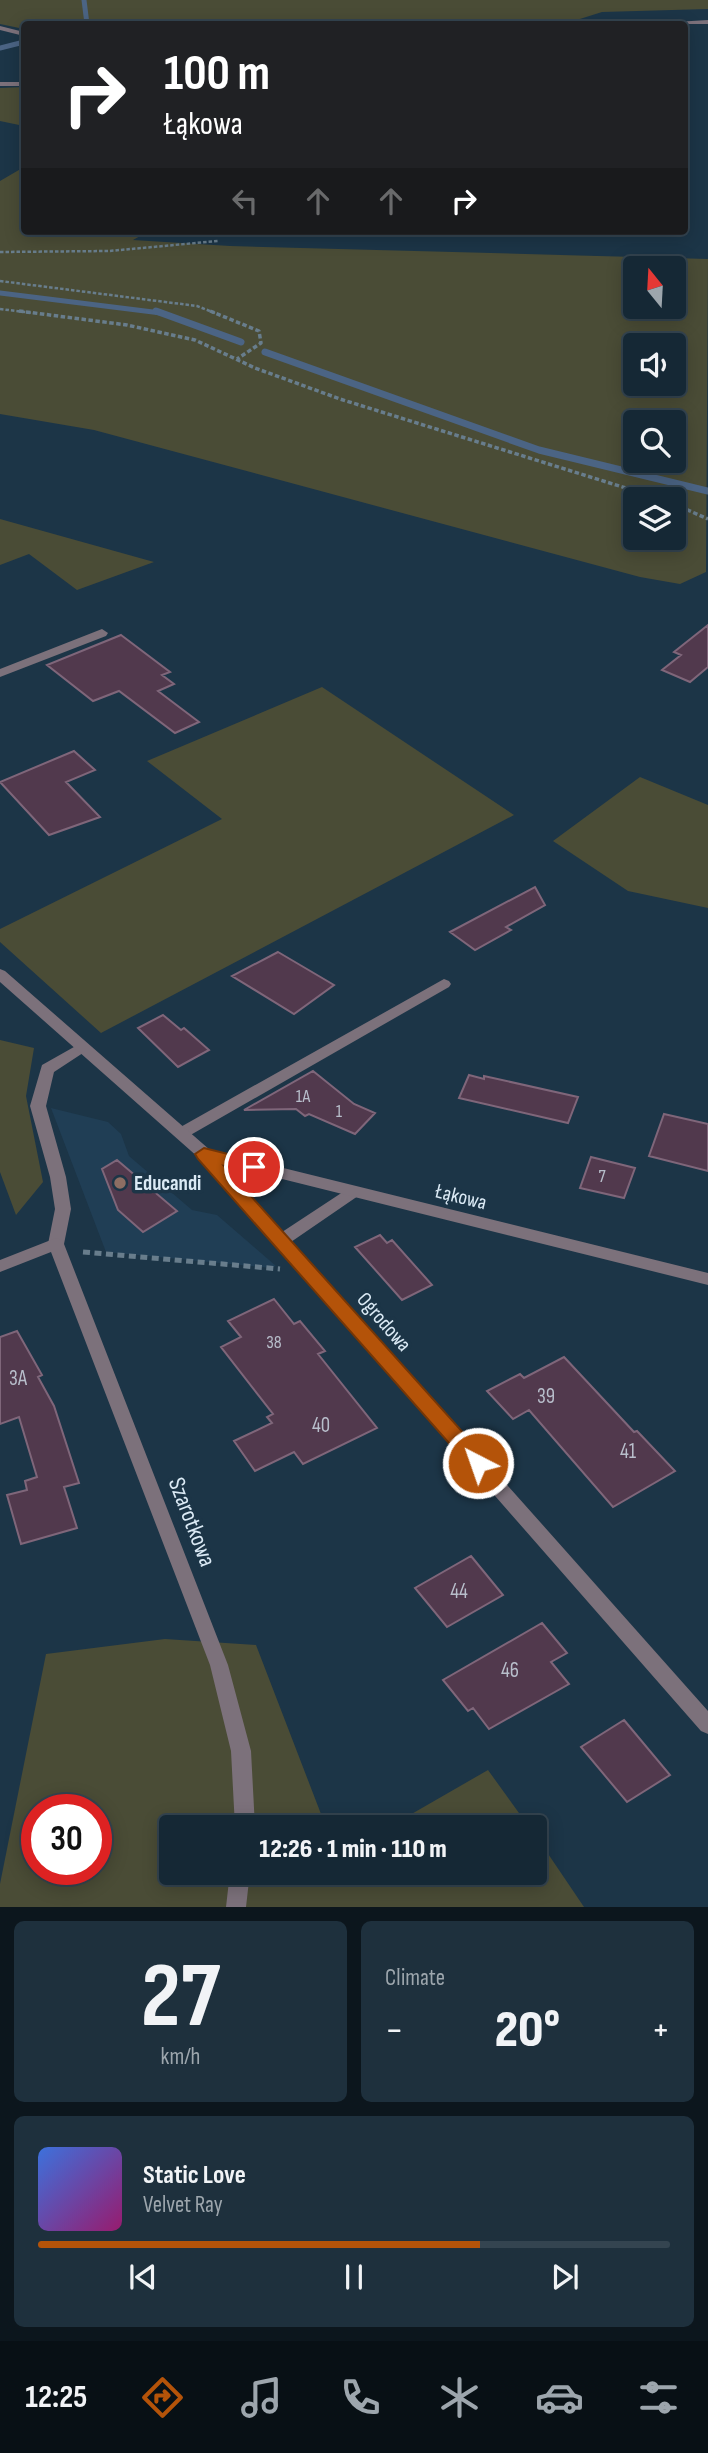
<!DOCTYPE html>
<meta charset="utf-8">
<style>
:root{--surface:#152835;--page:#1e303d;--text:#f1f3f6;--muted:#9da6ad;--line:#344450;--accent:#b45309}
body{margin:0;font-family:"Sofia Sans Condensed",sans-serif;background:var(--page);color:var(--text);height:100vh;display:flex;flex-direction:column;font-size:26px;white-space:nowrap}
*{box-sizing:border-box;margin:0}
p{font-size:23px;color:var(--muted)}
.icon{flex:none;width:38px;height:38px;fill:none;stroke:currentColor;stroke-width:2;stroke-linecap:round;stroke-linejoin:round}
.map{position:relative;height:1907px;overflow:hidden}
.details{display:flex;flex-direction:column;gap:14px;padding:14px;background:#0c161d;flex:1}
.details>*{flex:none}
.top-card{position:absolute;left:21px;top:21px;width:667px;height:214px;border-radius:7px;box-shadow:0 4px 18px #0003,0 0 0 2px var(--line);background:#202124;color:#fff;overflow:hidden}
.needle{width:46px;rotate:342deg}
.fabs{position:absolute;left:623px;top:256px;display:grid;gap:14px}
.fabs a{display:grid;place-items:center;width:63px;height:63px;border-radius:7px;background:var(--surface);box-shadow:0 4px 18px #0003,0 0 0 2px var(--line);font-size:35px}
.speed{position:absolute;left:21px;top:1794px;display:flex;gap:14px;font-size:35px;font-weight:700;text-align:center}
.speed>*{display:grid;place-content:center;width:91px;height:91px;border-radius:50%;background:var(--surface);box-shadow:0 4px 18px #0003,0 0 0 2px var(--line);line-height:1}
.speed .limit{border:10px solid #d22;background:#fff;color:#111}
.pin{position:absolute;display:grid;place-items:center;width:60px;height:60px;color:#fff;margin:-30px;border:4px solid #fff;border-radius:50%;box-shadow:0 2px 7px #0007}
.me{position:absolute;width:77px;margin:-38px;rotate:319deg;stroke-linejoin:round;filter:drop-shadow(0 0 5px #0008)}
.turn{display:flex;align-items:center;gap:24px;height:147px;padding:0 28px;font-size:32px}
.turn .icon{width:91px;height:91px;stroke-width:2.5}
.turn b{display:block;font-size:49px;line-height:60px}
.lanes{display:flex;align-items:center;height:66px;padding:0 28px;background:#0003;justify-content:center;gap:35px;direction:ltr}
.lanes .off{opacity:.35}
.big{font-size:52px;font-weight:800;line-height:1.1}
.details .tile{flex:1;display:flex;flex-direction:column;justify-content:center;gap:10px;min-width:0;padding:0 24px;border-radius:10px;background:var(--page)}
.details .dial{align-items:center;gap:0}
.dial b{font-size:91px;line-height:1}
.song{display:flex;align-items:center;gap:21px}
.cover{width:84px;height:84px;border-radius:10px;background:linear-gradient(135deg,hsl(220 70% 55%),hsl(320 70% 35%))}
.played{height:7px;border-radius:4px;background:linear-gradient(90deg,var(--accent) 70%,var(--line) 70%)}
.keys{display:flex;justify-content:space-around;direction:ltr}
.heat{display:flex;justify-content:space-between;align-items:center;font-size:38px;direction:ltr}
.details .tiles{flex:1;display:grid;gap:14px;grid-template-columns:1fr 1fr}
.tile:last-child{grid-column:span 2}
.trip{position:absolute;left:159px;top:1815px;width:388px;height:70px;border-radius:7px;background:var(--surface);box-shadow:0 4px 18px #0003,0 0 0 2px var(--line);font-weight:800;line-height:70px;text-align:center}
.tab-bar{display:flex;height:112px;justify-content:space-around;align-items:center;background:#081015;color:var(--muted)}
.tab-bar .icon{width:49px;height:49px}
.tab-bar .selected{color:var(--accent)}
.tab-bar b{font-size:32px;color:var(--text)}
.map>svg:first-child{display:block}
</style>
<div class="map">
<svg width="708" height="1907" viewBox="0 0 708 1907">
<rect width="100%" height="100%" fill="#1c3547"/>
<!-- built -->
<path fill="#203e55" d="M51 1108 108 1122 121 1134 129 1156 192 1210 217 1215 276 1266 271 1268 106 1252Z"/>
<!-- green -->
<path fill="#4a4c36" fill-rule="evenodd" d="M0 0H708V9L602 12 564 24H24V29L0 24Z
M24 87V126L0 121V88Z
M24 167V231H149L133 240 230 246 708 259 706 572 680 584 640 577 94 430 0 414V181ZM635 268H674V306H635ZM635 345H674V383H635ZM635 422H674V460H635ZM635 499H674V537H635Z
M0 519 154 562 77 590 29 554 0 565Z
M322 687 514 815 101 1033 0 942V929L222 819 147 761Z
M640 777 708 805V908L628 891 553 841Z
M0 1040 34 1048 26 1096 43 1182 16 1215 0 1172Z
M165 1639 256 1645 326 1827H172V1872H536V1836L584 1907H0V1884L46 1654ZM37 1810H96V1869H37Z
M488 1770 529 1827H389Z"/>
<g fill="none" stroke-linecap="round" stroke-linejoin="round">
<!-- stream-far1 -->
<path stroke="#4b6484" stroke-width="5" d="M84 0 87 24
M0 48 24 42
M0 293 161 313"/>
<!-- stream -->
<path stroke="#4b6484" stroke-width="7" d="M156 311 241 342
M265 352 539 450 708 491"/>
</g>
<!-- building -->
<path fill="#51394d" stroke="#7f667a" stroke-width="2" d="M708 625V667L690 682 662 670 681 655 674 652Z
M121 635 170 672 162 675 174 684 158 691 199 722 175 733 119 691 93 701 47 665Z
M74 751 95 770 66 782 100 817 49 835 0 782Z
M535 887 545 905 506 927 511 930 475 950 450 932Z
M278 952 334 985 294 1014 232 976Z
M163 1015 181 1030 184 1028 209 1050 178 1067 138 1028Z
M313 1071 354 1104 375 1113 355 1134 309 1114 305 1116 296 1109 244 1110Z
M469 1075 484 1079V1076L578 1097 568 1123 459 1098Z
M664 1114 708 1124V1171L649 1156Z
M591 1157 635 1168 624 1198 580 1188Z
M117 1160 177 1211 143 1232 118 1210 102 1169Z
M380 1235 387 1243 392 1240 432 1285 402 1300 355 1247Z
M274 1299 294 1324 300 1321 325 1351 318 1354 377 1428 303 1464 294 1452 255 1471 234 1441 272 1423 267 1417 273 1414 221 1347 241 1337 228 1321Z
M17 1331 42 1375 38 1377 54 1406 79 1483 64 1487 77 1528 21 1544 7 1495 27 1490 25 1481 37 1477 19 1417 0 1424V1337Z
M564 1357 634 1432 637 1431 675 1471 613 1507 529 1410 513 1419 487 1391 520 1374 524 1378Z
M471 1556 503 1595 447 1627 415 1588Z
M542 1623 567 1653 551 1662 569 1684 489 1729 473 1708 468 1711 443 1680Z
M624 1720 670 1775 627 1802 581 1747Z"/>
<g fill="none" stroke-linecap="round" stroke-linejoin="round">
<!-- path-far2 -->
<path stroke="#687d8c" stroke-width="2.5" stroke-dasharray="3.5 2" stroke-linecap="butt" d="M0 252 109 251 218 241
M0 281 197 306 215 313
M0 309 33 313"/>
<!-- path-far1 -->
<path stroke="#687d8c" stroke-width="3.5" stroke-dasharray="4.5 2.5" stroke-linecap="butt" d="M19 311 127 325 195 340 255 368 340 399 661 499
M210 311 259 331 261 343 237 359
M674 504 708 519"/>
<!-- path -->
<path stroke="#687d8c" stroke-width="5" stroke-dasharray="7 4.5" stroke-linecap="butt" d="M83 1252 280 1269"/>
<!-- lane -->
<path fill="#7c717b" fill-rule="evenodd" d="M102 629 108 633 106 636 0 677V669Z
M444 979 449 981 451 984 449 987 187 1137H177L174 1133 177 1129Z
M81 1043 86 1045 88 1048 86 1051 54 1072 46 1106 66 1177 71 1209 64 1244 62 1248H50L48 1244 55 1209 50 1177 30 1106 42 1065Z
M352 1186 358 1188 360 1192 358 1196 288 1244H276L274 1240 276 1236Z"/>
<!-- street -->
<path fill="#7c717b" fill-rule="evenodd" d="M708 20V24H671L675 22Z
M0 26 24 32V36L0 30Z
M0 82H24V86H0Z
M0 969 5 971 210 1150 708 1273V1285L222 1164 708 1711V1734L701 1731 199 1158 0 982Z
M56 1238 62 1240 64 1244 228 1665 251 1751 255 1827H235L231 1751 210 1665 51 1252 0 1272V1260Z
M230 1872H250L246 1907H226Z"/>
</g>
<!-- route -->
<path fill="#b45309" stroke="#753606" stroke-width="2" d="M204 1148 260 1162 262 1167 254 1173 224 1166 485 1457 488 1463 485 1468H471L198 1159 195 1154Z"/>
<!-- markers -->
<circle fill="#8d6e63" stroke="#1c3547" stroke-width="2.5" cx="120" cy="1183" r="7"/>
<g text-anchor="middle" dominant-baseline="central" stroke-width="7" stroke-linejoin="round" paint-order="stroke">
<!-- number labels -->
<g font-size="18" fill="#b8becb">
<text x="303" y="1096">1A</text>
<text x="339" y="1111">1</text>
<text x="602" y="1176">7</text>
<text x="274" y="1342">38</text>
</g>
<!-- poi labels -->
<g font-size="21" font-weight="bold" fill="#dbeaf5" stroke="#1c3547" text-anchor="start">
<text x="134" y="1183">Educandi</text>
</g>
<!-- street labels -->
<g font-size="21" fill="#dbeaf5" stroke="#1c3547">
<text transform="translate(461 1197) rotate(14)">Łąkowa</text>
<text transform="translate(384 1322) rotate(49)">Ogrodowa</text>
</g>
<!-- near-number labels -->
<g font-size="21" fill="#b8becb">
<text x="18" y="1378">3A</text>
<text x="546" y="1396">39</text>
<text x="321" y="1425">40</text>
<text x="628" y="1451">41</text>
<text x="459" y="1591">44</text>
<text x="510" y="1670">46</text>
</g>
<!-- near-street labels -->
<g font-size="24" fill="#dbeaf5" stroke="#1c3547">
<text transform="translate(192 1522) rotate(69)">Szarotkowa</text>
</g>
</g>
</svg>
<div class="fabs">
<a><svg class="needle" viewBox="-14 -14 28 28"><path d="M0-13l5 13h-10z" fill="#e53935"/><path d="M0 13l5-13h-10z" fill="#9da6ad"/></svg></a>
<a><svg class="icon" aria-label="sound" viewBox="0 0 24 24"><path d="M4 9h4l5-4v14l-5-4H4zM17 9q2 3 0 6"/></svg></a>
<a><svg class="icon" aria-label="search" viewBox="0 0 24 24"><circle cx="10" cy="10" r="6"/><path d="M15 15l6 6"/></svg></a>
<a><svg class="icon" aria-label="layers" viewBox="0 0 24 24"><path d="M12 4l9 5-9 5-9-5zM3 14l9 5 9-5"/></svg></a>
</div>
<div class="speed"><div class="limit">30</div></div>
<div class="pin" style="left:254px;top:1167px;background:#d93025"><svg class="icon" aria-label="arrive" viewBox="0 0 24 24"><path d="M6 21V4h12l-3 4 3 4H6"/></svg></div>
<svg class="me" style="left:478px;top:1463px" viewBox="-20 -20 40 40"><circle r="17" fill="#b45309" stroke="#fff" stroke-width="3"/><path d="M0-11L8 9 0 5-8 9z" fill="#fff"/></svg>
<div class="trip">12:26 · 1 min · 110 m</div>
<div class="top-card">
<div class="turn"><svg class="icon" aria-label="right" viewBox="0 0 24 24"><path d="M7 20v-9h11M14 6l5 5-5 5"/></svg><div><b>100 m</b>Łąkowa</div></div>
<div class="lanes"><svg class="icon off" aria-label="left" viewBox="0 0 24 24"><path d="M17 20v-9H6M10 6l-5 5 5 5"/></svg><svg class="icon off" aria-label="ahead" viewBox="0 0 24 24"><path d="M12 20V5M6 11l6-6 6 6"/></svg><svg class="icon off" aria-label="ahead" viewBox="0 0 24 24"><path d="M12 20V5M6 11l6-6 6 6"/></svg><svg class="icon" aria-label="right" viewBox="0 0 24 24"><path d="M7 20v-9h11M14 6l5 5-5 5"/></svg></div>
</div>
</div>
<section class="details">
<div class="tiles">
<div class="tile dial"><b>27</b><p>km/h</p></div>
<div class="tile"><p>Climate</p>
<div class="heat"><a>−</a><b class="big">20°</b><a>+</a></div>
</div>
<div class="tile">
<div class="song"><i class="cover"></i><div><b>Static Love</b><p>Velvet Ray</p></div></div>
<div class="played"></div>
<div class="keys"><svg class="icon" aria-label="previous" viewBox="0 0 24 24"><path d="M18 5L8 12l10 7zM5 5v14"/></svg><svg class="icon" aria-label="pause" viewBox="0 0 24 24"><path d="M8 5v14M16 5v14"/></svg><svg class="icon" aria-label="next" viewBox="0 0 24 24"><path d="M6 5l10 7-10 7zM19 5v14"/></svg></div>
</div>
</div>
</section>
<nav class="tab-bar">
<b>12:25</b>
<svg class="icon selected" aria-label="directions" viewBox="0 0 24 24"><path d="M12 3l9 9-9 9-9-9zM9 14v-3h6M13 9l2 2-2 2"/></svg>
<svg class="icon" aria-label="music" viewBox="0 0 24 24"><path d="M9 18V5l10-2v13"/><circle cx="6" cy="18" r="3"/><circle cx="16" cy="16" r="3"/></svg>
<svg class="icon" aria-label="phone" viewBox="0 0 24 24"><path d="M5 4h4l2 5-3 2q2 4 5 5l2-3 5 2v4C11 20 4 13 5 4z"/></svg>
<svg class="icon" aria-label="climate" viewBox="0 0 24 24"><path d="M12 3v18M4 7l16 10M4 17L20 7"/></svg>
<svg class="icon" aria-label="car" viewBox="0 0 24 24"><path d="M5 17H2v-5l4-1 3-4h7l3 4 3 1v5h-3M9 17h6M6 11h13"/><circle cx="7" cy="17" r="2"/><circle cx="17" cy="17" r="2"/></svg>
<svg class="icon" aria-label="filters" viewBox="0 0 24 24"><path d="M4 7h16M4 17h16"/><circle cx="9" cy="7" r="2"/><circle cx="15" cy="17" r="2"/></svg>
</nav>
